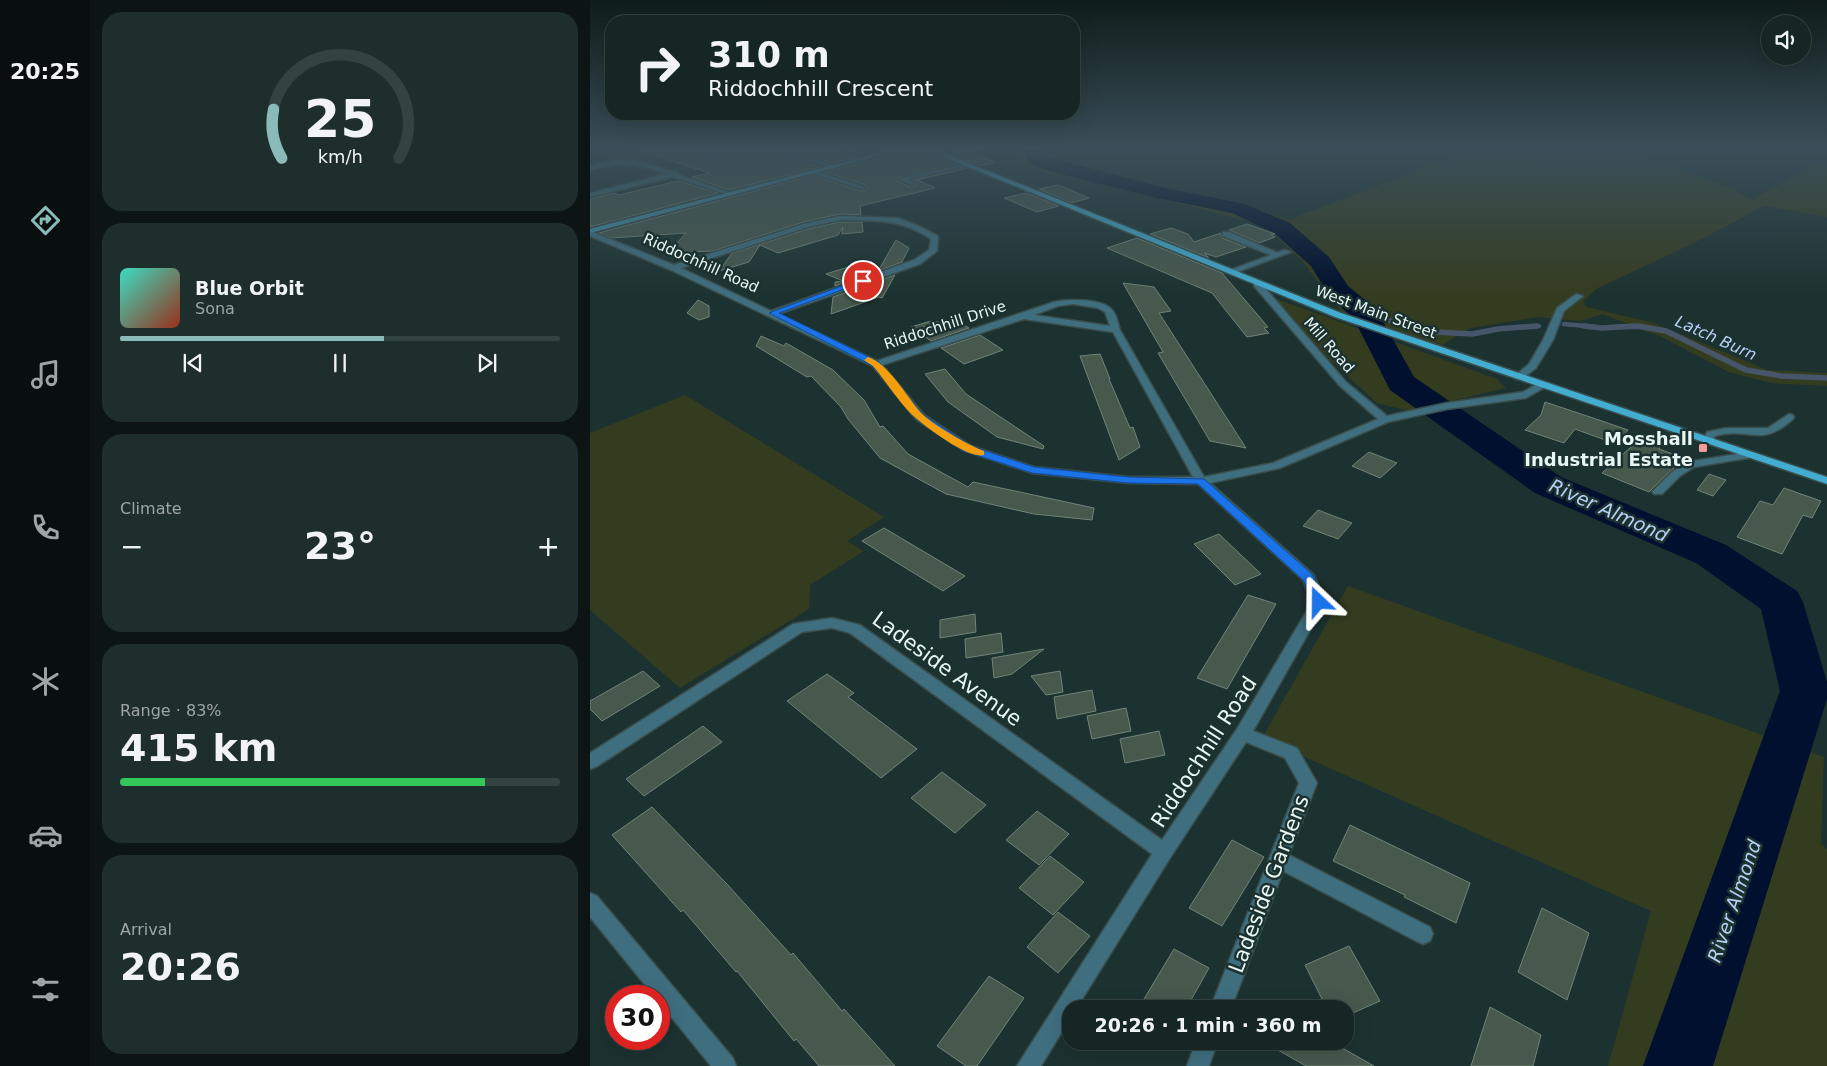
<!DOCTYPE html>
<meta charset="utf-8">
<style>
:root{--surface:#152624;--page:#1e2e2c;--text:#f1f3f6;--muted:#9da5a6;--line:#344341;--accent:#8bbbb9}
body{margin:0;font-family:"DejaVu Sans",sans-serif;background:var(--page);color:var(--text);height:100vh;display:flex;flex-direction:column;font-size:19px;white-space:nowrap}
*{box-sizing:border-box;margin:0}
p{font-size:16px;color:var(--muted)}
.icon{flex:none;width:28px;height:28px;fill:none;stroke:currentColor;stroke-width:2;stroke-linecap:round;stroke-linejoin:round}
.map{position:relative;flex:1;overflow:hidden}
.drawer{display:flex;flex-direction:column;gap:12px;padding:12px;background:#0c1514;width:500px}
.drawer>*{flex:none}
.hud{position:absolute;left:15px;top:15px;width:475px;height:105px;border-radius:20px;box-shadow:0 5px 20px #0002,0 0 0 1px var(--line);background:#152624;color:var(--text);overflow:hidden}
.controls{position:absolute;left:1171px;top:15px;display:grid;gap:10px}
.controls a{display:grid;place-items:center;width:50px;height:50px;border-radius:50%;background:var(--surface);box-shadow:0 5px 20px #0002,0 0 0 1px var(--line);font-size:25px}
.speed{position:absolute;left:15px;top:985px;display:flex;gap:10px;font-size:25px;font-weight:700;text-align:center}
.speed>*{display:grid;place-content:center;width:65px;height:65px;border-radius:50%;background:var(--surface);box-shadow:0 5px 20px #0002,0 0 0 1px var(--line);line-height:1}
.speed .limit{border:8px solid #d22;background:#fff;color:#111}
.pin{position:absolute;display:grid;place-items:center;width:42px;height:42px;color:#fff;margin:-21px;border:2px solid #fff;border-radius:50%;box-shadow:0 1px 5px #0007}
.me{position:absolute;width:55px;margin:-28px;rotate:337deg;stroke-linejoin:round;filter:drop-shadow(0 0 4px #0008)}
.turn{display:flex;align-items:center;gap:18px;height:105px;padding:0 20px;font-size:22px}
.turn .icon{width:65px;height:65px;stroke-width:2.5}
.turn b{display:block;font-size:35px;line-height:42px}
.big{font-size:38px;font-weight:700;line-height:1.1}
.drawer .card{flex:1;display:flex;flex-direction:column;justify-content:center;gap:8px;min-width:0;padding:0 18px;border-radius:20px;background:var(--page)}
.drawer .dial{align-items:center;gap:0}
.dial svg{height:130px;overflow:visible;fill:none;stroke:var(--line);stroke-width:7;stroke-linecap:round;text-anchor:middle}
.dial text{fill:var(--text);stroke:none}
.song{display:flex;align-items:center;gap:15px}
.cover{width:60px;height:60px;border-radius:8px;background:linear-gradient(135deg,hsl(170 70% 55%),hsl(10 70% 35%))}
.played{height:5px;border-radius:2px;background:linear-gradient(90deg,var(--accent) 60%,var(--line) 60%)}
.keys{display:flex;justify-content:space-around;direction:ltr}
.heat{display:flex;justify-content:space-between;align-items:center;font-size:28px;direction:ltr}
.charge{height:8px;border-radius:4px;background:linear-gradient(90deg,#34c759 83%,var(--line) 0)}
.trip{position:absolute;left:472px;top:1000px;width:292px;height:50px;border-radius:20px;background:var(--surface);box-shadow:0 5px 20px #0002,0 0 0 1px var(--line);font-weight:700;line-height:50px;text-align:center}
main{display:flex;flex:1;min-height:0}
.tabs{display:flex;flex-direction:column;width:90px;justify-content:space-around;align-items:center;background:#080f0e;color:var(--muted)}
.tabs .icon{width:35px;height:35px}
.tabs .current{color:var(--accent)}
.tabs b{font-size:22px;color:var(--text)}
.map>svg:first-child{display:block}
</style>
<main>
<nav class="tabs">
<b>20:25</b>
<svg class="icon current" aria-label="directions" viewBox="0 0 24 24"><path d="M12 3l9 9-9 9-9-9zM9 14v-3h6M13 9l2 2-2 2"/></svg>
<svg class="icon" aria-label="music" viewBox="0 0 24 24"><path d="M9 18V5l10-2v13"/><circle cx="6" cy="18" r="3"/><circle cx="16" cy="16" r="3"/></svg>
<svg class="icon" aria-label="phone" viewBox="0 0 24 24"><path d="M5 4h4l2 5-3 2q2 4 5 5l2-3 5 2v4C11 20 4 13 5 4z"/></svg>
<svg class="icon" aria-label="climate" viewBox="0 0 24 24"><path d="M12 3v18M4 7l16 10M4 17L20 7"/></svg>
<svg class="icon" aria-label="car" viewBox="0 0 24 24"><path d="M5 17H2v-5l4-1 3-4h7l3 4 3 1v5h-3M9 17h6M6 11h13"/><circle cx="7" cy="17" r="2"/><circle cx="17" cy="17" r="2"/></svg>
<svg class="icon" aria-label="filters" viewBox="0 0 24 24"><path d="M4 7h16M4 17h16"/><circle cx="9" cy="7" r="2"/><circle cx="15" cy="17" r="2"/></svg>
</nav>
<section class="drawer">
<div class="card dial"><svg viewBox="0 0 100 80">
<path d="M14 69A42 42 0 1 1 86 69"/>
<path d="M14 69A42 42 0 0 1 9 39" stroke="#8bbbb9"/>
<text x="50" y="56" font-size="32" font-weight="700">25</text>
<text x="50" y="72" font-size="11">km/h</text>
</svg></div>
<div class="card">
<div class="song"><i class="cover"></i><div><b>Blue Orbit</b><p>Sona</p></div></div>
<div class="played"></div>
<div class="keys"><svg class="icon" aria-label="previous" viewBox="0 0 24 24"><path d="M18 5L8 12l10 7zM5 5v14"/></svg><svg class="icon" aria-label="pause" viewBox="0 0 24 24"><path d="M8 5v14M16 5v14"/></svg><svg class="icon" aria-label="next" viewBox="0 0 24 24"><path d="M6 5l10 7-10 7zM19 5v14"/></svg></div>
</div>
<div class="card"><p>Climate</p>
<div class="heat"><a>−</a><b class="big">23°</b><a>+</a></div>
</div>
<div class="card"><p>Range · 83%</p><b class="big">415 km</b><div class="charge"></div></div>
<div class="card"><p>Arrival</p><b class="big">20:26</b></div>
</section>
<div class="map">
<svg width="1237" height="1066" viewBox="0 0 1237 1066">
<rect width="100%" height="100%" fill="#1c3230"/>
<!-- green -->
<path fill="#343c1f" d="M420 147H447L454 157 481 167 659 206 698 220 889 147H1030L1133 185 1162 199 1237 160V217L1175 206 1104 243 1006 289 993 302 997 307 1064 323 1177 370 1237 373V386L1181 383 1139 372 1068 335 1055 331 1013 314 990 321 948 317 880 328 849 347 751 312 713 262 675 226 520 185 469 175 438 167Z
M684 298 907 379 916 388 819 411 787 403 740 360Z
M95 395 294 517 257 541 274 551 220 585 219 609 90 688 0 610V433Z
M758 586 1234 757 1231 844 1237 849V1066H1018L1061 911 672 738Z"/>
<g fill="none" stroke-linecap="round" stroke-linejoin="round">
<!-- stream-far1 -->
<path stroke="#465569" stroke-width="4.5" d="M776 315 827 327
M974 324 1006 327
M930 327 949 326
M1023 327H1055"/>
<!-- stream -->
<path stroke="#465569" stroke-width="5.5" d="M822 326 846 332 882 334 908 329 947 326
M994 326 1012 328 1045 326
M1048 326 1076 331 1156 370 1191 376 1237 378"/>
<!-- river -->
<path fill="#00102e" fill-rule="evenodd" d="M431 147H449L453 156 567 186 655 204 700 223 739 257 758 286 786 309 824 377 971 477 1136 545 1207 591 1213 602 1237 682V699L1123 1066H1053L1190 691 1171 609 1106 563 945 493 800 390 764 319 740 297 721 266 684 233 642 213 567 198 467 173 439 164Z"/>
</g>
<!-- building -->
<path fill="#47584d" stroke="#718477" d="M51 147H90L133 163 138 162 140 159 107 147H230L240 151 249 150 266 157 243 163 199 150 196 154 197 157 230 167 139 190 102 177 120 173 51 151Z
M329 148 366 164 307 178 308 181 320 187 326 184 323 180 377 168 327 180 345 188 270 206 271 215 250 214 214 222 123 251 78 253 96 233 21 238 9 233 223 175 270 191 276 190 278 188 276 185 235 172Z
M381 153 405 162 390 166 366 156Z
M88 181 128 193 0 227V199L24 193 29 195Z
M467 185 471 186 499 198 481 203 449 189Z
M436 193 469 206 447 212 414 198Z
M250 222H272L273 232 252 234 253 227 248 235 188 253 170 245 159 262 129 271 142 253 218 229Z
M657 224 685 234 681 235 685 237 669 243 639 230Z
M581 228 598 234 604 242 631 233 632 238 656 247 626 257 614 253 619 258 560 234Z
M547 238 632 273 678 327 674 328 679 333 657 337 622 293 517 248Z
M306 240 319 248 312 262 288 271Z
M277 261 279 274 245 286V282L253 281 236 274Z
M305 275 292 298 289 297 241 314 243 297Z
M533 283 564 287 581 311 569 313 656 448 620 441 568 353 573 352Z
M108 300 119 306V317L109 320 97 313Z
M341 321 374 325 379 328 341 341 321 327Z
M390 335 413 350 374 364 351 348Z
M171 336 194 346 196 343 243 370 274 400 290 427 293 426 318 454 378 487 383 482 504 508 502 520 444 514 356 494 290 458 258 419 251 407 221 376 217 377 166 346Z
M510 354 520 379H519L540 428 543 427 550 447 529 460 490 356Z
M355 369 376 394 454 446 453 449 407 437 358 402 335 374Z
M955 402 1009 420 1038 430 1026 444 985 429 974 443 935 430 951 415Z
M1051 438 1071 445 1069 449 1094 458 1059 492 1012 473Z
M779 452 807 463 790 478 762 466Z
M1119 474 1136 480 1123 496 1107 490Z
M1194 488 1231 501 1222 518 1213 515 1192 554 1147 537 1170 501 1183 505Z
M728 510 762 523 748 539 713 526Z
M294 528 375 576 353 591 272 541Z
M629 534 671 574 645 585 604 544Z
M658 595 686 604 637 689 607 678Z
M385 614 386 632 350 638V620Z
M411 633 413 652 376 658 375 639Z
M454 649 422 674 404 678 402 658Z
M53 671 70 686 12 721 0 709V701Z
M470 671 473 692 456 695 441 676Z
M237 674 264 693 258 697 327 749 291 778 197 701Z
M502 690 506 711 467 719 464 697Z
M536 708 541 731 502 739 497 716Z
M113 726 132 742 54 796 36 779Z
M569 731 575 755 535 763 530 739Z
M352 772 396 805 365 833 321 798Z
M62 807 136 883 201 955 203 953 252 1011 254 1009 305 1066H229L206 1039 204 1041 147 971 146 972 93 910 91 912 22 835Z
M447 811 479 834 449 865 416 840Z
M760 825 880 883 866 923 814 897 815 895 743 861Z
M642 840 674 857 632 926 599 908Z
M460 856 494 882 463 915 429 888Z
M952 908 999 933 977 1000 928 972Z
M468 912 500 936 468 973 437 947Z
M759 946 790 1001 756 1016V1009H737L715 965Z
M584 949 619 968 596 1009H548Z
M399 976 434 998 387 1066H376L347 1046Z
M900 1007 951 1035 943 1066H881Z
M672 1041H740L784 1066H716Z"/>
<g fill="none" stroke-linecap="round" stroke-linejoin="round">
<defs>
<path id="service" d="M200 152 246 166 247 167 244 169 198 155Z
M22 160 48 161 88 173 89 175 144 194 139 195 83 177 0 197V193L77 174C44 163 34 161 0 170V166Z
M633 232H639L693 255 686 257 633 236Z
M986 294 993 296 974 311 963 340 946 368 932 379H926V375L939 364 953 340 967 308Z
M1199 414 1203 415 1204 417 1203 419C1170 449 1159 426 1125 436L1122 443H1114L1113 441 1117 432 1136 428H1178Z
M1160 452 1164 453 1166 455 1164 457 1104 467 1090 476 1072 494H1064L1062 492 1082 472 1097 462Z"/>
<path id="minor" d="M92 147H101L138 160 133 161Z
M254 147H262L266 150 261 151Z
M376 163 378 166 318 179 324 183 321 185 309 179Z
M223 170 275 187 276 188 271 189 221 173Z
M250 216 308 218 333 228 348 236 347 251 330 264 188 314 287 361 464 302C477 299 514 298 523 311 527 316 528 324 530 330L614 477 683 463 788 419 750 386 664 286V282H670L756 382 797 416 857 403 933 392 949 383H955V387L936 398 857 409 798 422 690 468 620 483 724 575 736 602 663 731 707 748 727 783 699 855 840 927 843 934 840 941 833 944 826 941 693 871 641 1009H620L709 783 695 758 656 742 580 858 486 1009H481V1017L451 1066H427L562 854 260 633 242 628 212 632 6 767 0 769V753L203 624 242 618 270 625 572 840 647 729 722 602 713 580 608 484 538 483 442 473 373 450 326 419 283 366 81 270 0 236V231L84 265 214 224ZM250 220C287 221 309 218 341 239L339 250 324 260 181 311 91 268 218 227ZM483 304 508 308 515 312 520 326 444 315 468 306ZM434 319 523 332 603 477H538L444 467 381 446 334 415 292 365Z
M694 250 701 252 642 274 635 272Z
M0 893 7 896 143 1058 146 1066H121L69 1002V996H64L0 917Z
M606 1041H628L619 1066H597Z"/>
<path id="secondary" d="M312 147H322L0 233V229Z
M387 147H399L354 157 351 155Z"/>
<path id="primary" d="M330 147H338L751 313 1237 477V484L745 317Z"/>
</defs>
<!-- service casing -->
<use href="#service" stroke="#394d4b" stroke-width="3"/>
<!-- minor casing -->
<use href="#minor" stroke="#394d4b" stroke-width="3"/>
<!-- secondary casing -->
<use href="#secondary" stroke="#394d4b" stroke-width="3"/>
<!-- primary casing -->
<use href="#primary" stroke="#394d4b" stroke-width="3"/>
<!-- service -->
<use href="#service" fill="#3f6e7f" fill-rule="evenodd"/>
<!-- minor -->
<use href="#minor" fill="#3f6e7f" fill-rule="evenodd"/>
<!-- secondary -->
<use href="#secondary" fill="#4291ac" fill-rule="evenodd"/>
<!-- primary -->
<use href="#primary" fill="#42add0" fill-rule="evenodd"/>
</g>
<!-- sky -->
<linearGradient id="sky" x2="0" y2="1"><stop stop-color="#0f1c1a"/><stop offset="0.5" stop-color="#3a4f59"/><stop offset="1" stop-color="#3a4f59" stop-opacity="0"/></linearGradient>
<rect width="1237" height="296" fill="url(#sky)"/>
<!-- route -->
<path fill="#1a73e8" stroke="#114b97" d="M270 279 276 281 189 313 289 362 333 415 381 446 444 467 538 477 614 479 723 575 735 602 733 604H724L713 580 608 484 538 483 442 473 374 451 327 419 283 366 179 313Z"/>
<!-- slow -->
<path fill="#f59e0b" d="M278 357C298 363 317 397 331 413 343 425 378 445 394 451V455C379 459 340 430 327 419 312 407 296 381 283 366L274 360Z"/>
<!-- markers -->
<rect fill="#f59b9a" stroke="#1c3230" stroke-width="2" x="1108" y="443" width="10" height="10" rx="2.5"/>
<g text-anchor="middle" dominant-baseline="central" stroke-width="5" stroke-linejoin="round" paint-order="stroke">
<!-- far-street labels -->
<g font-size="15" fill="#e8f6f4" stroke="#1c3230">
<text transform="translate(111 263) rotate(24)">Riddochhill Road</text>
<text transform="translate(786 312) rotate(20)">West Main Street</text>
<text transform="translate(355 325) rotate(-18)">Riddochhill Drive</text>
<text transform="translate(739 345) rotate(49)">Mill Road</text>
</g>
<!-- far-water labels -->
<g font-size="16" font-style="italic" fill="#b6d0f5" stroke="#1c3230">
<text transform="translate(1126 338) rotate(24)">Latch Burn</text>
</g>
<!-- poi labels -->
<g font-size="18" font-weight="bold" fill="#e8f6f4" stroke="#1c3230" text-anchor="end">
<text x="1103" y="438">Mosshall<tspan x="1103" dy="21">Industrial Estate</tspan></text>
</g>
<!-- water labels -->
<g font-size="19" font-style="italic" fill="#b6d0f5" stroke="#1c3230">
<text transform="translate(1019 510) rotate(24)">River Almond</text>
<text transform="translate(1144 901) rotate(-71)">River Almond</text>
</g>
<!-- near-street labels -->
<g font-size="21" fill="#e8f6f4" stroke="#1c3230">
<text transform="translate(357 669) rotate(36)">Ladeside Avenue</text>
<text transform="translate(614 752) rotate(-57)">Riddochhill Road</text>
<text transform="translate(679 884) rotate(-69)">Ladeside Gardens</text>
</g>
</g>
</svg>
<div class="controls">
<a><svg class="icon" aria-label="sound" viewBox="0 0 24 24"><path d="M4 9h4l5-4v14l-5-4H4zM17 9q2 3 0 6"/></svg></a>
</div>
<div class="speed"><div class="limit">30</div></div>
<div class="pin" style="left:273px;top:281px;background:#d93025"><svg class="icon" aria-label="arrive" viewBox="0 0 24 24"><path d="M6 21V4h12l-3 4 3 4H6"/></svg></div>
<svg class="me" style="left:729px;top:602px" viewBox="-20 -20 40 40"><path d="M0-17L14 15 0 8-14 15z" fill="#1a73e8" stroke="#fff" stroke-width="4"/></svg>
<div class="trip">20:26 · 1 min · 360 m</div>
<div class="hud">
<div class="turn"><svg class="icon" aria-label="right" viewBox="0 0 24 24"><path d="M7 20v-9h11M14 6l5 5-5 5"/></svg><div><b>310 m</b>Riddochhill Crescent</div></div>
</div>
</div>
</main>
